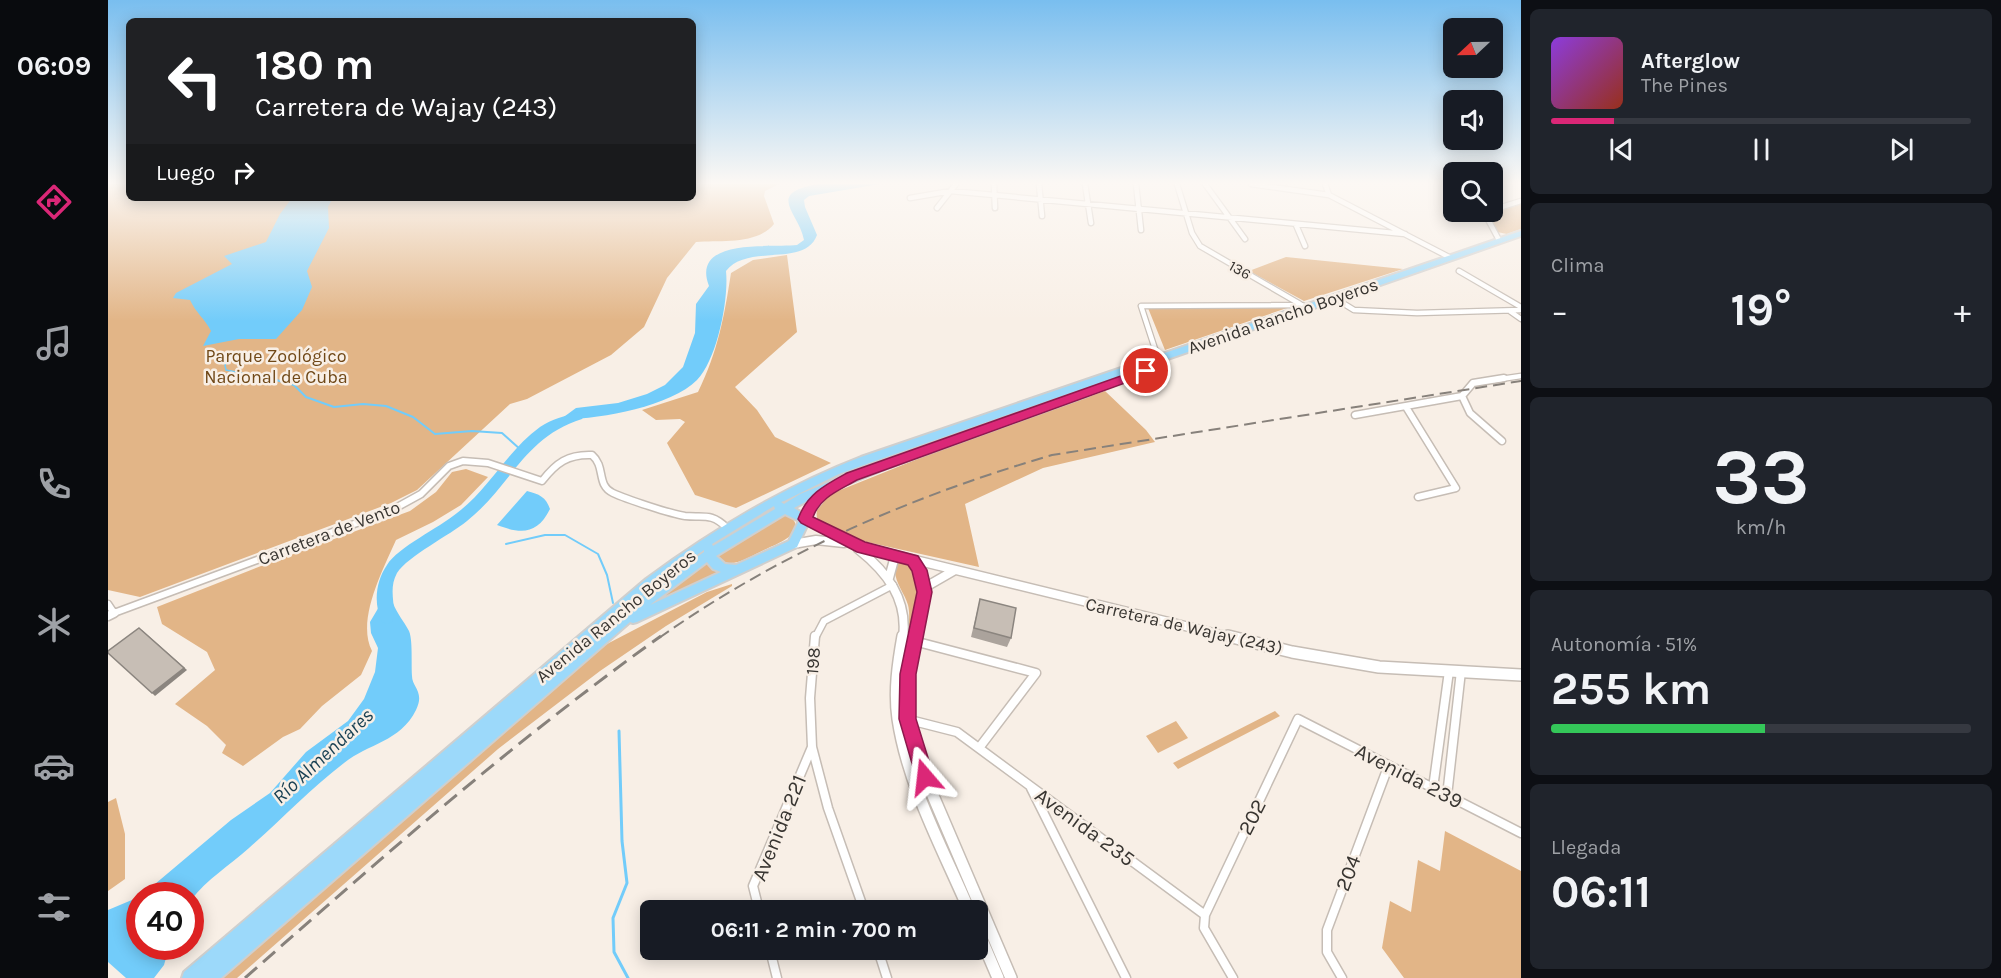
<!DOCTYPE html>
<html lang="es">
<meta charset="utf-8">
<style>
:root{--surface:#171b24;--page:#20242c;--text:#f1f3f6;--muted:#9ea1a6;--line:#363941;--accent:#db2777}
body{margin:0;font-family:Karla,sans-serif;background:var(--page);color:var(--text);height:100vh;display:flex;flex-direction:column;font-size:22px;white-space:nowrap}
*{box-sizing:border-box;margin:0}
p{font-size:20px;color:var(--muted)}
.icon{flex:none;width:33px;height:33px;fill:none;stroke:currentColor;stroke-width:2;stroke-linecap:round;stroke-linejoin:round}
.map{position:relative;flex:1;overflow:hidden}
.sheet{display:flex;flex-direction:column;gap:9px;padding:9px;background:#0d0f14;width:480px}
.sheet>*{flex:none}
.banner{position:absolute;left:18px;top:18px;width:570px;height:183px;border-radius:9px;box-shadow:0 3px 15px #0003;background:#202124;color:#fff;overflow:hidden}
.needle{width:39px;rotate:248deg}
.fabs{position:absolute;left:1335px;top:18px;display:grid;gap:12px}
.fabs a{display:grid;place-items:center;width:60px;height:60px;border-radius:9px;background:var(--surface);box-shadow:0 3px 15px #0003;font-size:30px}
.speed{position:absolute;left:18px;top:882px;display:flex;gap:12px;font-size:30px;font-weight:700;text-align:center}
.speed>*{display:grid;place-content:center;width:78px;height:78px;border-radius:50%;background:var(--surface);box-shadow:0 3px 15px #0003;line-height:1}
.speed .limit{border:9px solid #d22;background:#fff;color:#111}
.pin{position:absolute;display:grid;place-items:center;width:51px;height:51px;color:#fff;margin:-26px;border:3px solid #fff;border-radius:50%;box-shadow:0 2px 6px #0007}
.me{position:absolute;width:66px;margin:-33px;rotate:343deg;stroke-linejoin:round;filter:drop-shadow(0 0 4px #0008)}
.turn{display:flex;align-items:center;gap:21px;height:126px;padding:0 30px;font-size:27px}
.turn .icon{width:78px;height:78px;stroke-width:2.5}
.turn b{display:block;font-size:42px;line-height:51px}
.then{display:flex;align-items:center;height:57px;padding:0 30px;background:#0003;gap:12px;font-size:22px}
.big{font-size:45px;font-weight:700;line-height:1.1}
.sheet .tile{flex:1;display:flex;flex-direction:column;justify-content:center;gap:9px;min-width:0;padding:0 21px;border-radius:9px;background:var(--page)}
.sheet .dial{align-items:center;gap:0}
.dial b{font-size:78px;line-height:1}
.song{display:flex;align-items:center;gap:18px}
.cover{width:72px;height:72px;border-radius:9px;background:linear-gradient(135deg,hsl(270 70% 55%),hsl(10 70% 35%))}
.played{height:6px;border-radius:3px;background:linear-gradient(90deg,var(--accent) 15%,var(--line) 15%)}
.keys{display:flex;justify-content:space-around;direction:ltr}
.heat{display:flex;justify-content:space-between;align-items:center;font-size:33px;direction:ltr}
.charge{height:9px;border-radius:4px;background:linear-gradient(90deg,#34c759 51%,var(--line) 0)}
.trip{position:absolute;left:532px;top:900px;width:348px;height:60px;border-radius:9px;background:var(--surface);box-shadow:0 3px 15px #0003;font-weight:700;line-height:60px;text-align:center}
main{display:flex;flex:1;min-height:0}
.dock{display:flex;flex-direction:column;width:108px;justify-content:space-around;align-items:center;background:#090b0e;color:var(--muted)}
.dock .icon{width:42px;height:42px}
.dock .on{color:var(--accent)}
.dock b{font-size:27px;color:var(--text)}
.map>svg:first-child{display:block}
</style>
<main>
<nav class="dock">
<b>06:09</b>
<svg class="icon on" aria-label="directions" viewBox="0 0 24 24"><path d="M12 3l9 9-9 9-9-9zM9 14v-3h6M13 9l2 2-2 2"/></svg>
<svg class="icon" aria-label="music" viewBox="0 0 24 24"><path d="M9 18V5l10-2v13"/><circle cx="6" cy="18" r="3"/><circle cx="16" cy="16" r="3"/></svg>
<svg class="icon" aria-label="phone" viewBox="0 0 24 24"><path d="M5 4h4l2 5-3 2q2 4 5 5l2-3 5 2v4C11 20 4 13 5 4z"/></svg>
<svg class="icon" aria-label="climate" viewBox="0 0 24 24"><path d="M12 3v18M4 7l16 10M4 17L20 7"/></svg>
<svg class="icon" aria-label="car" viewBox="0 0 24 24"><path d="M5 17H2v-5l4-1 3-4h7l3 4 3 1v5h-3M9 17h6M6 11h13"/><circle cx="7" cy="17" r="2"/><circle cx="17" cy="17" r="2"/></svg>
<svg class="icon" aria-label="filters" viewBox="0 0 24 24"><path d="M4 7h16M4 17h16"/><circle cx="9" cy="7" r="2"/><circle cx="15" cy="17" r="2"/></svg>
</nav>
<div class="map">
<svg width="1413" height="978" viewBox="0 0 1413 978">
<rect width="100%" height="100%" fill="#f8efe6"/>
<!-- green -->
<path fill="#e2b587" d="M0 184H21V198H585V184H671L657 191 656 196 666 224C649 245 613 240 588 242L559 278 536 327 503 355 419 399 402 404 309 490 283 503 32 597 0 590Z
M1413 204V229L1399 234 1389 232 1381 215Z
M679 255 689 332 627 387 649 410 667 437 723 463 628 508 587 495 559 443 577 422 572 419 548 420 534 410 590 392C610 351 616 318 623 273L645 260Z
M1178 257 1295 269 1196 301 1141 271Z
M1040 308H1179L1057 350Z
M997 391 1038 430 1047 442 935 468 857 504 871 567 741 538 710 521C706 510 711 503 720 495L827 452Z
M358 469 380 477 353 505 325 522 288 540C275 570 248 620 264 651L253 675 214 706 192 729 175 737 135 766 114 753 118 745 99 726 67 704 107 670 99 652 54 624 49 607 153 566 302 511 328 492 344 472Z
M676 511C705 531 673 542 656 550 645 555 632 564 620 563 614 562 611 559 608 555Z
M598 562 612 571 558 597H553L551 595Z
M789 563C827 561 807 611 802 631L800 630C801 622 802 613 800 605 796 591 782 577 789 563Z
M624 584V586L558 626 492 671 390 749 129 978H111L497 645 599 592Z
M1167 711 1172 716 1070 769 1065 763Z
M1068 721 1080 738 1050 753 1038 736Z
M8 798 17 834V879L0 891V802Z
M1337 831 1413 871V978H1296L1274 948 1282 901 1303 912 1310 860 1332 871Z"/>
<!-- water -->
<path fill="#72ccfa" d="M711 184H772L701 196 696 200 697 207 709 235C697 268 639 243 618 271 621 299 609 360 589 380 562 407 489 420 453 419L468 408 510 403 539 394 557 385 575 367 587 333 588 304 601 286C582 237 664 248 689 245L696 240C691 212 656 193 711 184Z
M184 198H225L220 207 221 228 199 271 204 287 194 310 168 339H131L95 346 103 331C97 319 88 313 82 300L65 298 68 293 124 264 116 256 158 242 172 214Z
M419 491C431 494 438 497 442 509 429 535 413 534 389 525Z
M275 600 285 603C289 614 296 621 301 631 305 640 303 665 304 676 304 687 317 692 308 710 292 742 261 743 236 763 202 789 173 820 141 848 121 866 99 879 83 900L82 896 34 895 123 820 162 793 198 752 240 721 256 699 267 672 270 648 263 633 262 622Z
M31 897 32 946 61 947 56 965 46 978H18L0 962V910Z"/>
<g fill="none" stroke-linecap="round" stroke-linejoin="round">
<!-- stream-far2 -->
<path stroke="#72ccfa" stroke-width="1.5" d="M124 354 117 365 118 370 167 380"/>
<!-- stream-far1 -->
<path stroke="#72ccfa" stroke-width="2" d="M161 378 186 385 198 397 226 407 255 404 278 406 305 417 327 434 364 431 394 433 413 450
M398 544 437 535H457L490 554 499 575 505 603"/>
<!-- stream -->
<path stroke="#72ccfa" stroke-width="3" d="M511 731 514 841 519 883 505 918 506 952 520 978"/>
<!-- river -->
<path fill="#72ccfa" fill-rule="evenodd" d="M470 412 476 416 474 419C416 437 403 486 359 521 342 535 300 556 289 573 279 591 290 609 284 622L279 624 274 622C265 603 268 581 279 565 290 547 331 528 349 513 381 489 399 451 432 427 444 419 457 416 470 412Z"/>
<defs>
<path id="street-far2" d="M886 184 887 208
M931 184 934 216
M977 184 983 223
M1028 184 1033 230
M1069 184 1084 233 1092 246 1192 304
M1097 184 1137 239
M1143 184 1221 195 1341 257
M1217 184 1221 195
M802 198 843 191 1297 234
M829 208 848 184
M1384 210 1413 201
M1376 212 1391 240
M1188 225 1197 246
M1351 271 1413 307
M1233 302 1246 310 1309 313 1413 310
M1403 312 1413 319
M1054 358 1047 349 1033 306 1194 305
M1386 380 1413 376"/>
<path id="street-far1" d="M1354 396 1365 383 1396 378
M1354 396 1362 413 1394 441
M1298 407 1348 488 1310 497
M1247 415 1354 396
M0 604 6 613 284 510 313 494 341 466 355 461 380 463 434 481C448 463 460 454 484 455 498 467 488 485 505 493 518 499 563 514 577 516 595 518 603 512 619 528
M707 638 716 621 785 585"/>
<path id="street" d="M707 636 702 698 704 747 720 808 756 910
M806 641 928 673 871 748
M798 719 849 732 1097 915 1096 928 1125 978
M923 788 1018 978
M1325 788 1341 671
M1339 796 1353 671
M651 910 645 886 704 747
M1097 915 1190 719 1413 833
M662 950 669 978
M770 950 779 978
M1234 978 1219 952V930L1280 767"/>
<path id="secondary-far1" d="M697 519 754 547 1126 638
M685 544 708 540 736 543
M750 549C779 572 800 599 795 638
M805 560C822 590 813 606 807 638
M781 578 787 556
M816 592 821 585 847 570
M0 616 6 613"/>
<path id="secondary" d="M795 636C790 664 786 691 790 719 800 786 835 849 861 910
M807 636 800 674 799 719 817 777 903 978
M1120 636 1184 652 1271 667 1413 675
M870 931 890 978"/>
<path id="highway" d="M1413 231V236L761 463 731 474 676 501 673 502 676 504 692 494 774 461 975 391H981L983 393 981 395 782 467 722 491 706 511 689 547 529 622 525 623 522 622 113 978H74L76 972 538 579C606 529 675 487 753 457ZM703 499 694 513 686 508ZM666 506 667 509 605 546 604 544ZM677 514 691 521 681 541 628 565 617 564 608 556ZM596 550V552L543 589 452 667 546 585ZM599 562 605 569 613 572 542 605Z"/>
</defs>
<!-- street-far2 casing -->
<use href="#street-far2" stroke="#c6bdb5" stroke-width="7"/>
<!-- street-far1 casing -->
<use href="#street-far1" stroke="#c6bdb5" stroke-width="9"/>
<!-- street casing -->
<use href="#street" stroke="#c6bdb5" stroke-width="11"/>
<!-- secondary-far1 casing -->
<use href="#secondary-far1" stroke="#c6bdb5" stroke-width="11"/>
<!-- secondary casing -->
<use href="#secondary" stroke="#c6bdb5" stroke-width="14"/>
<!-- highway casing -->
<use href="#highway" stroke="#cfcfce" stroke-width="4"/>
<!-- street-far2 -->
<use href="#street-far2" stroke="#fff" stroke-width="4.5"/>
<!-- street-far1 -->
<use href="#street-far1" stroke="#fff" stroke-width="6"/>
<!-- street -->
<use href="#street" stroke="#fff" stroke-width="8"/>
<!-- secondary-far1 -->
<use href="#secondary-far1" stroke="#fff" stroke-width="8"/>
<!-- secondary -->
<use href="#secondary" stroke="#fff" stroke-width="11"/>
<!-- highway -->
<use href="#highway" fill="#9cd9fa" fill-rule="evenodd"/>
<!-- rail-far1 -->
<path stroke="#87817b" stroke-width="2" stroke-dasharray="12 6" stroke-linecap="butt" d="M551 638C671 553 804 496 944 455L1413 381"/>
<!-- rail -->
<path stroke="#87817b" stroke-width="3" stroke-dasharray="16 8" stroke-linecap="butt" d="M137 978C272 859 406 741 553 636"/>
</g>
<!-- wall -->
<path fill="#aba39c" d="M872 599 903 638 899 647 863 637Z"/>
<!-- shaded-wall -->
<path fill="#8b857f" d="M34 630 79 670 47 696 44 693Z"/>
<!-- building -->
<path fill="#c7beb5" stroke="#8b857f" stroke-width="1.5" d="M872 599 908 608 903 638 866 628Z
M31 628 76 668 44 693 0 653V651Z"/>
<!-- sky -->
<linearGradient id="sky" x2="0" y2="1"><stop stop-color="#79beef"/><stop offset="0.57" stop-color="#fcf8f4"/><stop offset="1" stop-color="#fcf8f4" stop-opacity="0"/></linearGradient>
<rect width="1413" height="321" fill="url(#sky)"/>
<!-- route -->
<path fill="#db2777" stroke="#8e194d" stroke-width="1.5" d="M1038 367 1044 371 1042 374 749 480C732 490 712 497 705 517L757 542 810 556 819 570 824 592 808 674V719L826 777 823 784 817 786 810 784 791 719 792 674 809 592 804 571 800 565 749 552 693 523 690 519C699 494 717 485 739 473Z"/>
<g text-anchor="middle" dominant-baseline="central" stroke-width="5" stroke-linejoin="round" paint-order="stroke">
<!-- far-street labels -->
<g font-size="15" fill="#383531" stroke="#f8efe6">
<text transform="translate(1132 270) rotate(29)">136</text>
</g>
<!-- street labels -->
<g font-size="18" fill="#383531" stroke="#f8efe6">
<text transform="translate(1175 316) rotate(-19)">Avenida Rancho Boyeros</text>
<text transform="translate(221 533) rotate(-21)">Carretera de Vento</text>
<text transform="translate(508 616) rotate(-39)">Avenida Rancho Boyeros</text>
<text transform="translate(1076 626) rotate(13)">Carretera de Wajay (243)</text>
<text transform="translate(705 661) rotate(-86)">198</text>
</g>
<!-- park labels -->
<g font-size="18" fill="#704817" stroke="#f8efe6">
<text x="168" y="356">Parque Zoológico<tspan x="168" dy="21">Nacional de Cuba</tspan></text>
</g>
<!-- water labels -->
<g font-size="20" font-style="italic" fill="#173f52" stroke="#f8efe6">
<text transform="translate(215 756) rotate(-43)">Río Almendares</text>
</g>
<!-- near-street labels -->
<g font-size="21" fill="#383531" stroke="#f8efe6">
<text transform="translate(1301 776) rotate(27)">Avenida 239</text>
<text transform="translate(1144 817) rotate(-63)">202</text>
<text transform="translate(977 827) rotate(36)">Avenida 235</text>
<text transform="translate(671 828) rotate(-68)">Avenida 221</text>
<text transform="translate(1240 873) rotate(-69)">204</text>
</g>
</g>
</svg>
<div class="fabs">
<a><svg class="needle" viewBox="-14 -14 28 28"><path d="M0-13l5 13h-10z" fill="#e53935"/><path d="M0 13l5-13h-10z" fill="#9ea1a6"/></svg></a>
<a><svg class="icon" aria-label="sound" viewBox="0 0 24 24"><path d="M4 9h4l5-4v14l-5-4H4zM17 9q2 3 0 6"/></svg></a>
<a><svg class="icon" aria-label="search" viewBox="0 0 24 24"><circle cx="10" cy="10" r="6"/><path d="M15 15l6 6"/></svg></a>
</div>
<div class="speed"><div class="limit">40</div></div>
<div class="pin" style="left:1038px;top:371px;background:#d93025"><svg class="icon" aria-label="arrive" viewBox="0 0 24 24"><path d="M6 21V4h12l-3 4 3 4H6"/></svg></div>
<svg class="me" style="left:817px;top:777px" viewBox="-20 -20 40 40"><path d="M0-17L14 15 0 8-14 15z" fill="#db2777" stroke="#fff" stroke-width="4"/></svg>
<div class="trip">06:11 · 2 min · 700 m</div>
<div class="banner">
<div class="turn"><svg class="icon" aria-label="left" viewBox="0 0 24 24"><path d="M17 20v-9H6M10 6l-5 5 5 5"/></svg><div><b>180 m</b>Carretera de Wajay (243)</div></div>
<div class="then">Luego<svg class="icon" aria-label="right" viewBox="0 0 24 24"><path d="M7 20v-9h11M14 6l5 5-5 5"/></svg></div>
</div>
</div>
<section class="sheet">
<div class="tile">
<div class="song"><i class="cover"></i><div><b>Afterglow</b><p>The Pines</p></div></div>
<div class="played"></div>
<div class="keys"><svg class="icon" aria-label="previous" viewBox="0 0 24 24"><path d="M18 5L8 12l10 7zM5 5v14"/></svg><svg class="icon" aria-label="pause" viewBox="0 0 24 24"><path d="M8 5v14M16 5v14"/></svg><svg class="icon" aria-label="next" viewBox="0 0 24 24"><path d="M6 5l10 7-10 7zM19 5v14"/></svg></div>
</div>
<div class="tile"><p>Clima</p>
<div class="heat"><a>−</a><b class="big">19°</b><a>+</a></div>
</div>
<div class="tile dial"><b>33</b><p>km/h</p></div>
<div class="tile"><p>Autonomía · 51%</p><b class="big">255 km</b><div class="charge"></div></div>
<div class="tile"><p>Llegada</p><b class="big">06:11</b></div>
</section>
</main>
